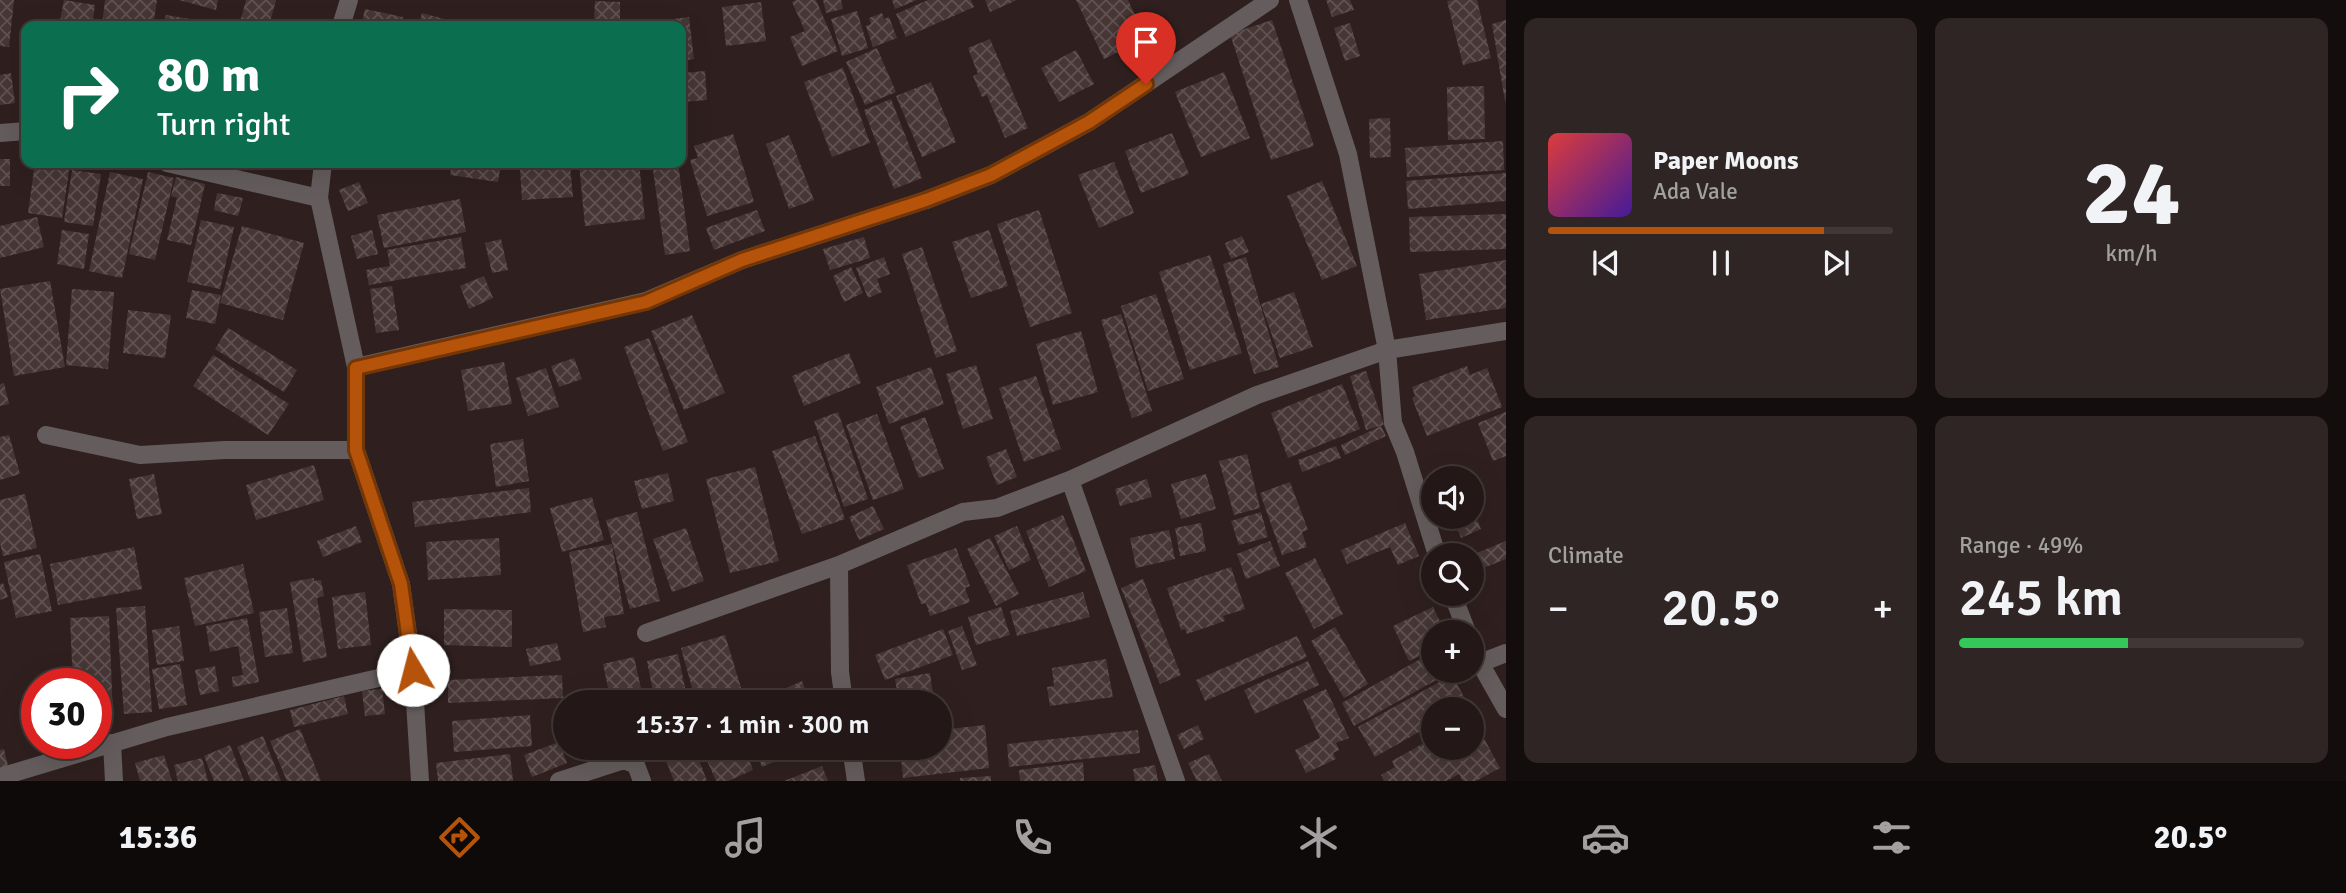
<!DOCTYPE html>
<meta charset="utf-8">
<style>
:root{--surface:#231817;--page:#2f2524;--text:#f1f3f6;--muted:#a3a0a1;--line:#403736;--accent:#b45309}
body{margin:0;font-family:Signika,sans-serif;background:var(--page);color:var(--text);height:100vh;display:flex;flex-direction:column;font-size:26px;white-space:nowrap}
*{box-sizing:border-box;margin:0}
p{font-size:23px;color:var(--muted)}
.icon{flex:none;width:38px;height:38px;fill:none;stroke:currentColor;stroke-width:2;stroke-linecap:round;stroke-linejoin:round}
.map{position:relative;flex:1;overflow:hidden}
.drawer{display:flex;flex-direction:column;gap:18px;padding:18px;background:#130d0d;width:840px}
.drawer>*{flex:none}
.banner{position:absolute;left:21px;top:21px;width:665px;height:147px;border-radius:14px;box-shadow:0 7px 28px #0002,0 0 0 2px var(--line);background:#0b6e4f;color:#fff;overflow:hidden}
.fabs{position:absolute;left:1421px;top:466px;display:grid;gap:14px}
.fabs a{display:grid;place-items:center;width:63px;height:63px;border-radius:50%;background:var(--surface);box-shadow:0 7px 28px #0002,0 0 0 2px var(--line);font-size:35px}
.speed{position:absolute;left:21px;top:668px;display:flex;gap:14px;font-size:35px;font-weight:700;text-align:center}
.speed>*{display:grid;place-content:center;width:91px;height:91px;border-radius:50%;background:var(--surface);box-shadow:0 7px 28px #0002,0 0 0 2px var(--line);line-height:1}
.speed .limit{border:10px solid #d22;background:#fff;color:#111}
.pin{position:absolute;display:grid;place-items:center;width:60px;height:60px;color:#fff;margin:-72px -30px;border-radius:50% 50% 50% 0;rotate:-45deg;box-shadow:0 0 7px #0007}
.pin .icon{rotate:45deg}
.me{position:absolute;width:77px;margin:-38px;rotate:352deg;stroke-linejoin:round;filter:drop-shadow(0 0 5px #0008)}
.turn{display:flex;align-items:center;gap:24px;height:147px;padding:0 21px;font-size:32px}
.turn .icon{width:91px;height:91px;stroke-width:2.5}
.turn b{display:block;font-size:49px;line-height:60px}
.big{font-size:52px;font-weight:600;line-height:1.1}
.drawer .tile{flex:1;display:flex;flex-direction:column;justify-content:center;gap:10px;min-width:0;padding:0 24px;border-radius:14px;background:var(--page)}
.drawer .dial{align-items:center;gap:0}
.dial b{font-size:91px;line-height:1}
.song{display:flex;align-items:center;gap:21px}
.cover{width:84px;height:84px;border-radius:10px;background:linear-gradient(135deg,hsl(0 70% 55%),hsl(260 70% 35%))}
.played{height:7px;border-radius:4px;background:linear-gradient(90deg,var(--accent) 80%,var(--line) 80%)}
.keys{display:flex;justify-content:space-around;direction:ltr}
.heat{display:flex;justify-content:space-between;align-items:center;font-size:38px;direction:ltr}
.charge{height:10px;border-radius:5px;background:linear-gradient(90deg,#34c759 49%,var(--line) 0)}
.drawer .tiles{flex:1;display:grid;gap:18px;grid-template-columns:repeat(2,1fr)}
.trip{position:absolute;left:553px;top:690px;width:399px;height:70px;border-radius:35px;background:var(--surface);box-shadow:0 7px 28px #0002,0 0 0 2px var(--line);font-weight:600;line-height:70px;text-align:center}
.tabs{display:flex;height:112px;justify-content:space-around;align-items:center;background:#0e0a09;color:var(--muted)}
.tabs .icon{width:49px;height:49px}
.tabs .current{color:var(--accent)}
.tabs b{font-size:32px;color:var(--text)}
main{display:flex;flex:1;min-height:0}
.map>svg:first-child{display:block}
</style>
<main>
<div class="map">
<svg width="1506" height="781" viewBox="0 0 1506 781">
<defs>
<pattern id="building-cross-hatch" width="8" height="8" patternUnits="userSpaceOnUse" patternTransform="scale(1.75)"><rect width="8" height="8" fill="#473636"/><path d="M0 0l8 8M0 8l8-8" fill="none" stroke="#615252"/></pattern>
</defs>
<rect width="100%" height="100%" fill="#2f201f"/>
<!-- building -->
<path fill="url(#building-cross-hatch)" d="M0 0H14L9 47 0 46Z
M64 0 95 5 92 26H59Z
M105 0H157L153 26 102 25Z
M179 0H218L216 10Z
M246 0H276L269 26H239Z
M796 0H816L838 51 802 66 790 37 805 31 792 2Z
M823 0H841L843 9 826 13Z
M892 0H917L895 9Z
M928 0H971L974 7 906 37 896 14Z
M985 0H1017L990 12Z
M1076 0H1128L1146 38 1104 59Z
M1326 0H1350L1354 10 1332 17Z
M1453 0H1477L1491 58 1463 65 1447 1Z
M595 1 620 2V23L594 22Z
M761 2 766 41 726 46 722 7Z
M365 9 403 17 401 26H361Z
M857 11 868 48 842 56 831 19Z
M422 13 466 25 465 26H418Z
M882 13 884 19 889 17 897 38 873 47 866 26 871 24 869 18Z
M166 15 197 20 196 26H163Z
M689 17 694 59 681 61V26H665V20Z
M1272 20 1314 146 1271 160 1230 34Z
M1506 20V101H1505L1492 24Z
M657 21 658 26H635L634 24Z
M1350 23 1360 56 1345 61 1334 28Z
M990 39 1028 128 1005 138 987 95 982 97 973 76 978 74 968 48Z
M877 48 896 92 865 105 846 62Z
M1076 50 1094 84 1059 102 1041 68Z
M843 68 870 143 832 157 804 82Z
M705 71 707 100 681 102V73Z
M1224 72 1250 138 1201 157 1175 92Z
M11 73 15 103 0 105V75Z
M931 82 956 142 922 157 896 96Z
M1484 86 1485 139 1448 140 1447 87Z
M891 99 922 178 894 189 864 110Z
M1390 118 1391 157 1370 158 1369 119Z
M1172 133 1189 174 1141 193 1125 151Z
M733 134 754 202 707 216 690 160 698 158 694 146Z
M789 135 814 200 789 209 766 144Z
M1503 141 1504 170 1407 177 1405 148Z
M0 159H10V186H0Z
M1114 162 1134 213 1099 228 1078 175Z
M35 163 70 165 62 218 28 213Z
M243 163H282V166H243Z
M452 163H501L498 182 450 175Z
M639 163 645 219 585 226 579 164Z
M652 163H678L690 251 665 255Z
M570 165 573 197 522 200 520 169Z
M72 170 101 174 93 226 64 222Z
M110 172 143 179 122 278 89 271Z
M148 172 174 178 155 260 129 254Z
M1506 173V201L1408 209 1406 181Z
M176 177 205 184 191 245 167 240 177 198 171 196Z
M1322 181 1357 266 1322 280 1287 196Z
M359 182 368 203 348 211 339 190Z
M217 193 243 198 238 216 214 210Z
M460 199 466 232 384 248 377 215Z
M757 210 765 231 714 250 706 228Z
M1039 210 1072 313 1030 327 997 224Z
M1506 214V249L1410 252 1409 217Z
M37 217 44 247 0 258V226Z
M201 220 234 227 220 289 187 282Z
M242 226 304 243 283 320 220 303Z
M62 230 89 234 84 269 57 264Z
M372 230 378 254 357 259 351 236Z
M989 230 1008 286 971 298 952 242Z
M1242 236 1249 252 1231 259 1225 243Z
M461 237 466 268 369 285 366 270 390 266 387 250Z
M864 237 870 258 830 270 823 249Z
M501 239 508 270 492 273 485 243Z
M922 247 957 351 936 358 902 254Z
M1210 255 1242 353 1190 370 1159 272Z
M884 257 890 274 877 279 882 292 868 298 856 268Z
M1246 257 1279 367 1254 374 1223 264Z
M1506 260V308L1426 320 1419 274Z
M851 267 863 293 844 302 833 276Z
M484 276 493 298 469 309 460 286Z
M50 281 65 367 14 376 0 289Z
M392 286 399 330 376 333 370 289Z
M72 289 114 292 108 369 66 365Z
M192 290 221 295 215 324 186 318Z
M1294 292 1313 347 1280 358 1261 304Z
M1156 294 1184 379 1148 391 1121 306Z
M128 310 171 315 165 358 123 353Z
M1121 314 1152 411 1132 418 1101 320Z
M692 315 725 393 684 410 651 331Z
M228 328 297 370 284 392 215 349Z
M1081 331 1098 392 1053 405 1036 344Z
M649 338 688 442 663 451 624 347Z
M849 353 861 383 804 406 792 376Z
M213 355 289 404 268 435 193 386Z
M574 358 582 379 559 387 551 366Z
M504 362 512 404 468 411 461 370Z
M976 365 993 419 963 429 946 374Z
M1467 366 1470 375 1487 368 1502 407 1427 436 1412 398 1415 396 1412 387Z
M931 367 944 404 889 424 876 387Z
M546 368 559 407 528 416 516 378Z
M1366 371 1384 425 1366 430 1350 376Z
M1036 376 1061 449 1024 462 999 388Z
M4 383 9 404 0 406V384Z
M1342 384 1360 429 1288 458 1271 413Z
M838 412 868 499 844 507 814 421Z
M1506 412V456L1493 461 1478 423Z
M877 414 904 489 873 500 846 425Z
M925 417 944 469 919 478 900 427Z
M1381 426 1386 436 1345 455 1341 445Z
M9 435 20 474 0 480V437Z
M815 436 845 519 802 534 772 451Z
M523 439 529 481 496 487 490 444Z
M1336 446 1341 458 1302 472 1298 460Z
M1006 449 1017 477 997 485 986 457Z
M1247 454 1260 508 1234 515 1219 461Z
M314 465 324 500 256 520 246 485Z
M755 467 779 561 730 573 706 479Z
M668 473 674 501 642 509 634 481Z
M154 474 162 514 137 519 129 479Z
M1206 474 1216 509 1181 519 1171 484Z
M1147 479 1152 497 1120 506 1115 489Z
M1290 482 1308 530 1302 532 1307 547 1282 555 1260 493Z
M529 488 531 512 415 527 412 502Z
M25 494 37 548 3 556 0 543V500Z
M592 497 604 540 562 552 550 508Z
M873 506 884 529 859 540 849 517Z
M1472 508 1481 529 1461 538 1452 516H1472Z
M637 512 660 601 630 609 606 520Z
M1261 512 1268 537 1239 545 1231 521Z
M1063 515 1086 571 1049 587 1026 531Z
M1201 523 1206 551 1180 556 1175 528Z
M1405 523 1419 556 1398 565 1390 547 1347 564 1341 550Z
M356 526 362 542 323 557 317 541Z
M1017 526 1031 560 1009 570 994 536Z
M686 528 704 581 672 592 653 539Z
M1169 530 1175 559 1136 568 1130 538Z
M499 538 501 575 428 580 426 542Z
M990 538 1019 594 996 606 967 549Z
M1270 541 1280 566 1246 579 1237 554Z
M1506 541V559L1473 572 1472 555Z
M612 544 624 614 604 617 606 627 583 632 569 552Z
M134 547 142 589 58 605 50 564Z
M956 548 970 586 965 588 970 602 930 616 926 603 921 604 907 565Z
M40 554 52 611 16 618 4 562Z
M1315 558 1343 614 1314 629 1285 573Z
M243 564 254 613 195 626 184 578Z
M1231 567 1245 609 1223 616 1225 621 1187 634 1185 629 1181 630 1167 588Z
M314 578V581L321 580 324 596 317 598 327 657 303 662 290 582Z
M1143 579 1181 675 1160 684 1121 588Z
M3 583 8 597 0 600V584Z
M365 592 371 645 338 649 332 597Z
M1083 592 1090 617 1017 636 1010 611Z
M145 606 152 712 124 714 116 608Z
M1001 607 1010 635 976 645 968 617Z
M1433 607 1445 632H1433V650L1409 661 1393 626Z
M287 608 293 653 265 657 259 612Z
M444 609 512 610V647L444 645Z
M109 616 113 716H96V684H73L70 618Z
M247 618 259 682 233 687 232 677 243 675 238 646 210 652 206 626Z
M179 626 184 661 157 665 152 630Z
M962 626 977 665 962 670 948 631Z
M1335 627 1368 684 1344 698 1311 641Z
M943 629 953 655 885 680 875 655Z
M725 635 742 691 705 702H696L681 648Z
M1297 636 1307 657 1205 701 1196 680Z
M557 643 561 660 530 666 526 649Z
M1433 652V670H1454L1354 726 1342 703Z
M678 654 688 702H655L647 661Z
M634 657 644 702H611L603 664Z
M1106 659 1113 697 1050 706 1047 687 1054 686 1052 668Z
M1308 661 1319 685 1255 714 1244 690Z
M180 664 187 705 159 709 152 669Z
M215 666 219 691 200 695 195 670Z
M930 673 934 702H899L895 679Z
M562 675 563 698 448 703V680Z
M1452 675 1468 704 1460 709H1433V724L1375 757 1358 727Z
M802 681 810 702H755Z
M382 689 385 714 365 716 362 691Z
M1326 689 1349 738 1336 743 1339 750 1333 753 1336 759 1306 773 1295 750 1320 738 1303 700Z
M344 696 348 714 294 727 290 710Z
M1478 714 1486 728 1480 731 1500 768 1476 781H1463L1459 774 1446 781H1384L1381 775 1395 767 1392 761 1433 738V747H1472V717Z
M530 715 532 746 454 752 452 721Z
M985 725 989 768 903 778 900 747H940V730Z
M1198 725 1204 739 1184 749 1177 735Z
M300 729 321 781H287L270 741Z
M1138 730 1140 753 1009 767 1007 744Z
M263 736 281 781H251L237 747Z
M559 742 567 763 532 777 524 755Z
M230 745 244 781H214L204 756Z
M677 747H694L707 781H674L663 753Z
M701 747H744L753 770 728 781H716Z
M753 747H808L762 767Z
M4 749 8 766 0 768V750Z
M510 754 513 781H438L436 763Z
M1209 754 1222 781H1197L1188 763Z
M164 755 172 781H140L135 763Z
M202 758 208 781H178L174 765Z
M1083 762 1084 781H1020L1019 770Z
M1155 765 1158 781H1135L1133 769Z
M822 766 828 781H784Z
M991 776V781H960V778Z"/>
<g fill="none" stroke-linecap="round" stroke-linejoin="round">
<!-- minor -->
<path stroke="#655d5d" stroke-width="18" d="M1298 0 1348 154 1387 350 1393 423 1405 452 1437 555
M341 26 349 0
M0 133 26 131
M167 163 319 198
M323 163 319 198 356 367V450L401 584 413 670 420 781
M356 367 646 301 742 260 926 200 991 175 1089 122 1270 0
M46 435 140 455 225 450H356
M1070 480 1176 781
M839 565 840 672 844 702
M1452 593 1467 632
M646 633 839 565 963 512 997 508 1070 480 1257 395 1387 350 1506 331
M1472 643 1480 663 1506 709
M1480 663 1506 653
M112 743 114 781
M851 747 856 781
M0 777 167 727 413 670
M559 781 624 760 636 765 642 781"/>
</g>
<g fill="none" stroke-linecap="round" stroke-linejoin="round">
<defs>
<path id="route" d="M413 670 401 584 356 450V368L646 302 742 260 926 200 991 175 1089 122 1146 84"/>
</defs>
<!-- route casing -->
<use href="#route" stroke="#753606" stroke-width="18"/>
<!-- route -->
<use href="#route" stroke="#b45309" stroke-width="12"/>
</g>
</svg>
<div class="fabs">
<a><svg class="icon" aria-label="sound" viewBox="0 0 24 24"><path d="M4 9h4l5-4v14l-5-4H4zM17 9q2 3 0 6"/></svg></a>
<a><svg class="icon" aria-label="search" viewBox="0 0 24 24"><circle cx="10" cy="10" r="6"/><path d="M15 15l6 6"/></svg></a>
<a>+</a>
<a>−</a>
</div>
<div class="speed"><div class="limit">30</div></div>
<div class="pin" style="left:1146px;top:84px;background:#d93025"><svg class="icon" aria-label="arrive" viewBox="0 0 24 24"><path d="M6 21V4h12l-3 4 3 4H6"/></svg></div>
<svg class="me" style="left:413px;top:670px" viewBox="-20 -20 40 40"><circle r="19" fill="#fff"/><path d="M0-13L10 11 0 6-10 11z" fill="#b45309"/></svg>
<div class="trip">15:37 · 1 min · 300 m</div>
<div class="banner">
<div class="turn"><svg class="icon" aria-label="right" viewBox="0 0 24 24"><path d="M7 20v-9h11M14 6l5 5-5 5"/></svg><div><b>80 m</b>Turn right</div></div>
</div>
</div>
<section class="drawer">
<div class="tiles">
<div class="tile">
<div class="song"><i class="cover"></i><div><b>Paper Moons</b><p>Ada Vale</p></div></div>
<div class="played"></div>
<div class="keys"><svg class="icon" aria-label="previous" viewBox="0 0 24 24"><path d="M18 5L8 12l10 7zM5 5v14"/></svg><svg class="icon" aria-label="pause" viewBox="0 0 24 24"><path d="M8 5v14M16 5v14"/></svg><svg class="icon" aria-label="next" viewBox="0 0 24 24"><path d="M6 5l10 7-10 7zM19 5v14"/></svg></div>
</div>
<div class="tile dial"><b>24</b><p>km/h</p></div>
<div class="tile"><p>Climate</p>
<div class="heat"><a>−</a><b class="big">20.5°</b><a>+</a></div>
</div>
<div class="tile"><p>Range · 49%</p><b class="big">245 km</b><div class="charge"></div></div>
</div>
</section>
</main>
<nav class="tabs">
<b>15:36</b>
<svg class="icon current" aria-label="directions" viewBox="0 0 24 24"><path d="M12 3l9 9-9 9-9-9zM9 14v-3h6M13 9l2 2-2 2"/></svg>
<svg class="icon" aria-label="music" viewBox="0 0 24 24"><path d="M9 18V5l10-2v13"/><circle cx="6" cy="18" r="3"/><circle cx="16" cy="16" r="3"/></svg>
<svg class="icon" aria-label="phone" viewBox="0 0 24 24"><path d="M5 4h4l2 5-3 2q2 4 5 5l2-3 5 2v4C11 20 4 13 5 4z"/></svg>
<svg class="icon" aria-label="climate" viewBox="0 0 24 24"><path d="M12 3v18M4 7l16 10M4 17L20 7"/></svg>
<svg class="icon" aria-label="car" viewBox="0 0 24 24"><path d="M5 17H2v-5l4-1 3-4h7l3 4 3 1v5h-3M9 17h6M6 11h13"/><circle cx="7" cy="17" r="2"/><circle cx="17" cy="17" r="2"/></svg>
<svg class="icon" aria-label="filters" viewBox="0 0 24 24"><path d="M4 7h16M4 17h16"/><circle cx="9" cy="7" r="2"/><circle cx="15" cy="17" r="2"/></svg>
<b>20.5°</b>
</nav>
